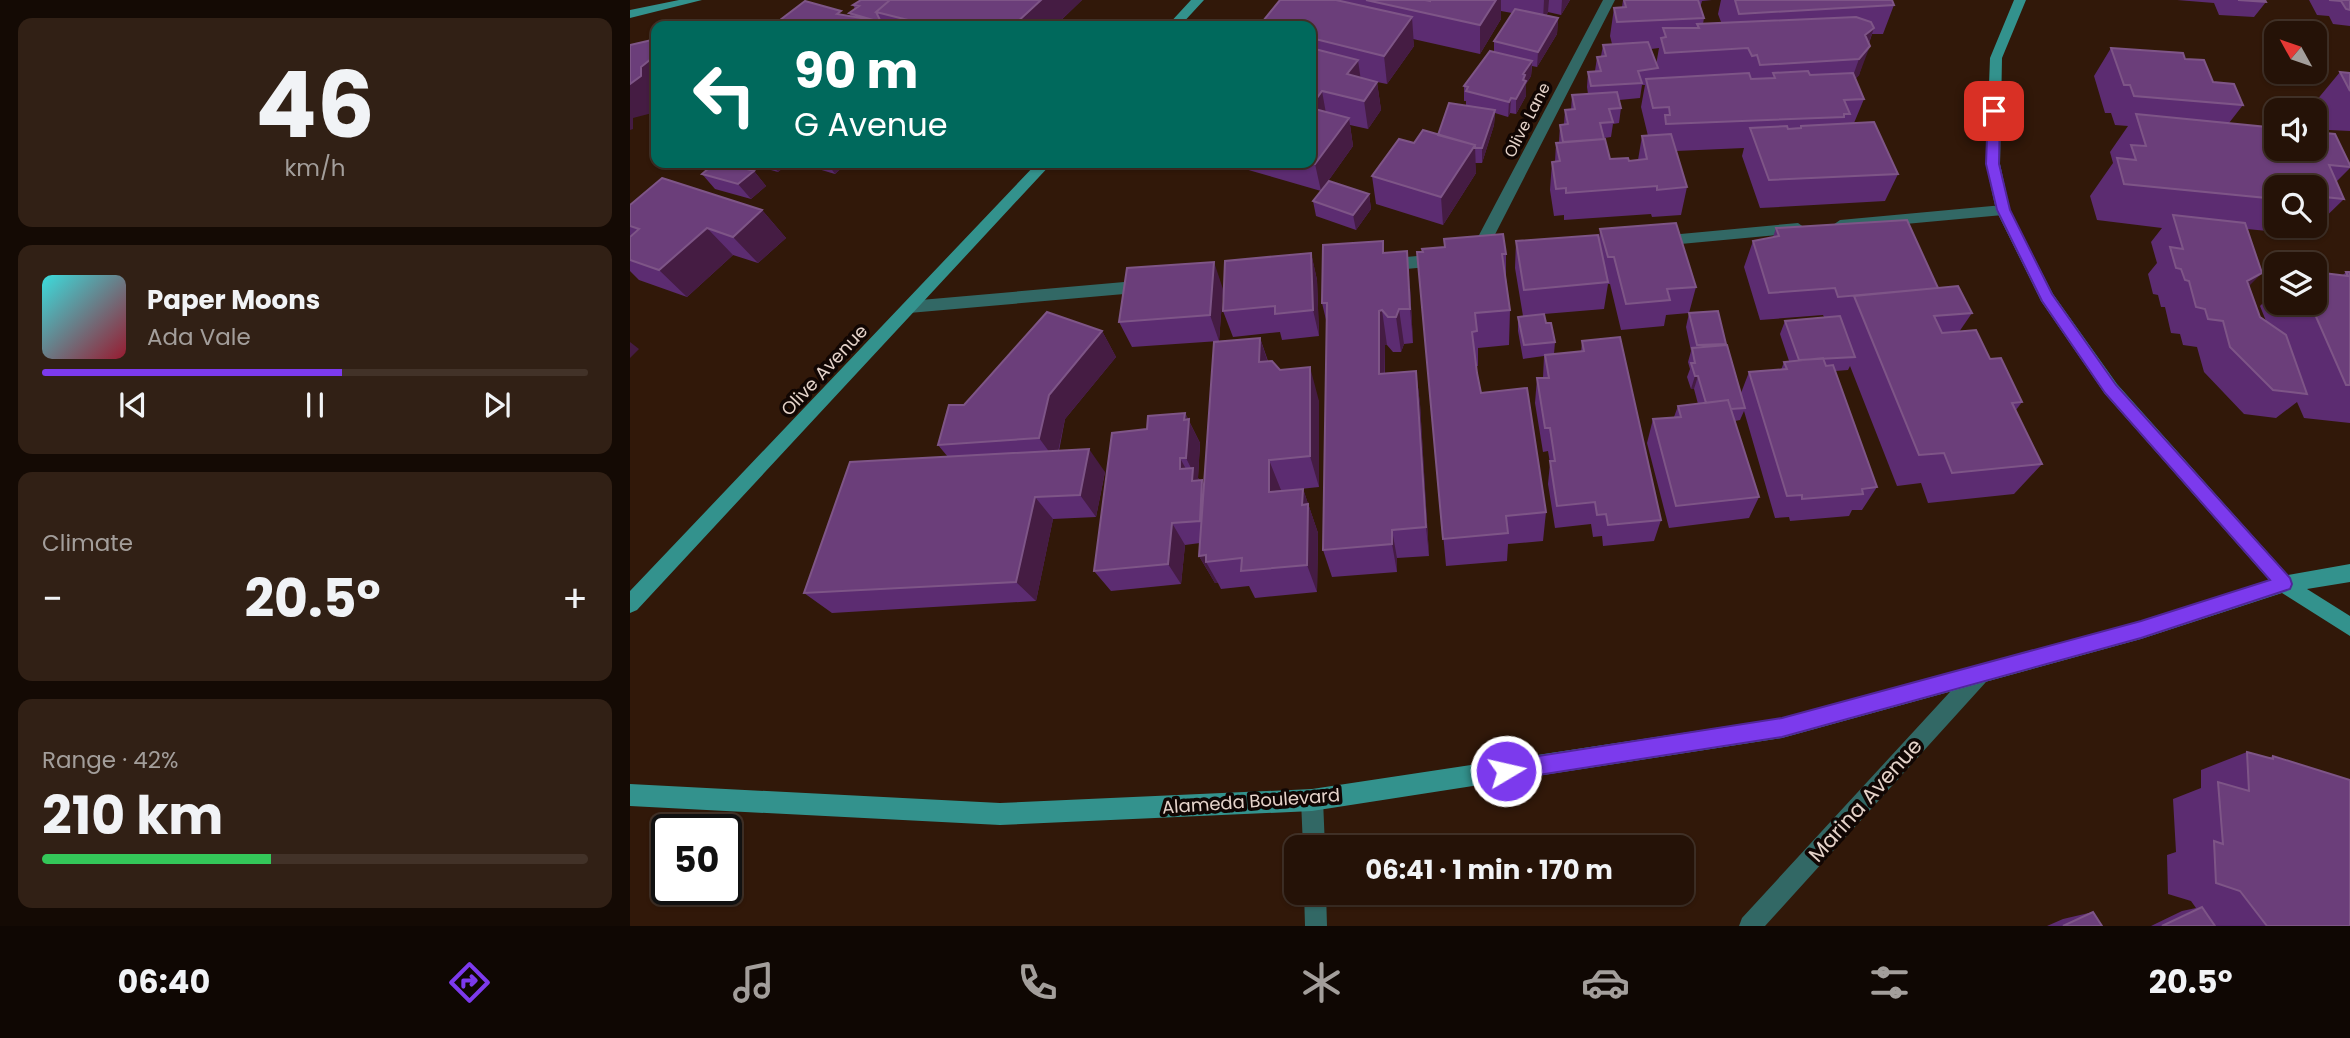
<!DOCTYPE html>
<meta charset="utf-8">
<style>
:root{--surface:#251207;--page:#312015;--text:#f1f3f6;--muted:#a39e9b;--line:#423228;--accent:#7c3aed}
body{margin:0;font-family:Poppins,sans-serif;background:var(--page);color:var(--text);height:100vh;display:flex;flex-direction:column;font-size:26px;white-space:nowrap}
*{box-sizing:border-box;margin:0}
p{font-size:23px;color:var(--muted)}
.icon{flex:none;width:38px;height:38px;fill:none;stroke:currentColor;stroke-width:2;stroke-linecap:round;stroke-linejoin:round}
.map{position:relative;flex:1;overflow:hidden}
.details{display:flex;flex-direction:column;gap:18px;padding:18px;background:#140a04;width:630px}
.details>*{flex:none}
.hud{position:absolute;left:21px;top:21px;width:665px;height:147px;border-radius:14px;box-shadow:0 2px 5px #0004,0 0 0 2px var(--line);background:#00695c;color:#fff;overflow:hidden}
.needle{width:46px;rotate:310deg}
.controls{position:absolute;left:1634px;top:21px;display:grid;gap:14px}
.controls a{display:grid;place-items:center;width:63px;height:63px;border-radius:14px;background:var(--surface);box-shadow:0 2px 5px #0004,0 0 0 2px var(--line);font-size:35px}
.speed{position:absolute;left:21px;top:814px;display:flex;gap:14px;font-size:35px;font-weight:700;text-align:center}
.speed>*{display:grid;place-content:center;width:91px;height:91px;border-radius:50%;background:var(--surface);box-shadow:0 2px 5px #0004,0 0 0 2px var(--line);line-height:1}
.speed .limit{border:4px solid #111;border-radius:10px;background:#fff;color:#111}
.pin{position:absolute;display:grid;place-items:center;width:60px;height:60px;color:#fff;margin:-30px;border-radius:14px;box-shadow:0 4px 10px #0006}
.me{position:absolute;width:77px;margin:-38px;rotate:81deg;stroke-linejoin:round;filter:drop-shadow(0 0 5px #0008)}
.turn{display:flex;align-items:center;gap:24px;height:147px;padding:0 28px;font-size:32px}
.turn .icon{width:91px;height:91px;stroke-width:2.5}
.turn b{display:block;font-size:49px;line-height:60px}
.big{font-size:52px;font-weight:700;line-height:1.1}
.details .widget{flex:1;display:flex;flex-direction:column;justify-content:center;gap:10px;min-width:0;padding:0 24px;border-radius:14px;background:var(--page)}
.details .dial{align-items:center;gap:0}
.dial b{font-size:91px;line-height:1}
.song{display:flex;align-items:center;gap:21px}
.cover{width:84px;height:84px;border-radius:10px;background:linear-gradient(135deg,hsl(180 70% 55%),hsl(350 70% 35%))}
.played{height:7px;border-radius:4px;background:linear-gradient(90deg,var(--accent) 55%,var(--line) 55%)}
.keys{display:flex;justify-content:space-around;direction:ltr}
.heat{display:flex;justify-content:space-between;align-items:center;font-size:38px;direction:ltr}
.charge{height:10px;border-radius:5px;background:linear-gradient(90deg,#34c759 42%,var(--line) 0)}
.trip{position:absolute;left:654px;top:835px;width:410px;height:70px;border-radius:14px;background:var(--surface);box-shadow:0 2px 5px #0004,0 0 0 2px var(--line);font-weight:700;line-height:70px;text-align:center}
.tab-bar{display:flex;height:112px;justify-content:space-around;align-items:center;background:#0f0703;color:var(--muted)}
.tab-bar .icon{width:49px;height:49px}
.tab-bar .current{color:var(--accent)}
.tab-bar b{font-size:32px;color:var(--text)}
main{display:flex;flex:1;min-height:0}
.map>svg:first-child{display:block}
</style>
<main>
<section class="details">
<div class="widget dial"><b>46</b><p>km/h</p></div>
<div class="widget">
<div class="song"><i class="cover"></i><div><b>Paper Moons</b><p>Ada Vale</p></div></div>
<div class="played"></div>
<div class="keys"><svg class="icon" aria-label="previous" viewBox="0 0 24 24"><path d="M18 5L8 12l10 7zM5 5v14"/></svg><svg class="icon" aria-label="pause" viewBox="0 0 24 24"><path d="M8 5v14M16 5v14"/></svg><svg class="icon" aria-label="next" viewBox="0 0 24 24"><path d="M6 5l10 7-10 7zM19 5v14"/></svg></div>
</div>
<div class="widget"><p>Climate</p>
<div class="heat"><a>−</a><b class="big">20.5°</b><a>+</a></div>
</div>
<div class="widget"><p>Range · 42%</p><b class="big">210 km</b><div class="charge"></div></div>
</section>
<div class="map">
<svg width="1720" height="926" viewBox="0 0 1720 926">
<rect width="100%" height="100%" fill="#311809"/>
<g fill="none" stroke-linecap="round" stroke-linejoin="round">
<!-- lane -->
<path fill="#326865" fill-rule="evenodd" d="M973 0H985L855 254 847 260 842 258 839 254Z
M1373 205 1380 210 1373 215 1210 230 1203 225 1210 220Z
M1168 223 1175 228 1168 233 1029 246 1022 241 1029 236Z
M809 254 817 260 809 266 754 271 746 265 754 259Z
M517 280 525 286 517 292 279 313 271 307 279 301Z"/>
<!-- street -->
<path fill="#326865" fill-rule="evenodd" d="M1349 665 1356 668 1359 675 1356 682 1135 926H1109L1112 918 1342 668Z
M682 789 690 792 693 800 695 847H673L671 800 674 792Z
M674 892H696L697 926H675Z"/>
<!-- secondary -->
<path fill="#33928d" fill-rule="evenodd" d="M49 0H72L0 18V10Z
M561 0H574L550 26H537Z
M1384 0H1396L1372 58 1370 164 1380 210 1423 294 1487 384 1658 575 1720 564V582L1677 589 1720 616V636L1652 593 1511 639 1152 738 682 811 370 825 0 806V784L370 803 682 789 1152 718 1511 621 1639 580 1475 394 1411 301 1366 210 1356 164 1360 58Z
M407 163H422L7 610 0 613V591Z"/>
</g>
<!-- wall -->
<path fill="#5c2c71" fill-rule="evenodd" d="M452 0 425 26H127L213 15 221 16 219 13 225 9 223 5Z
M650 0H795L800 1V0H940L931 15 918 12 916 16 928 18 927 34 907 67 902 66 901 76 896 84V96L886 114 880 113 878 117 865 113 864 125 852 163H845L846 173 813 225 746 204 742 176 784 143 808 135 836 106V101H834V86L864 52V41L882 13 871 11V19L850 54 783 39 784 46 757 84 747 82 751 110 738 129 720 125 723 146 691 191 608 167 607 163H681V26Z
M993 0H1082L1072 1 1070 8 1074 18 1073 24 1094 23 1091 22 1088 14 1091 0H1262L1264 5 1253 34H1242L1229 75 1225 79 1234 99 1224 123 1268 174 1255 201 1130 208 1112 156 1114 148 1046 151 1057 187 1051 215 1022 217 1021 214 934 220V215L924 216 920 190 922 162H925L926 143 929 142 930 125 934 124 935 110H941L942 95 958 94 957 87 958 72 965 71 967 57 971 56 973 45 982 44 980 36 984 8 992 7ZM1029 48 1026 65 1021 49ZM1012 85H1015L1011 107 1018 136H1012L1008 160 999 161 980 159 974 138 981 137 983 124 989 123 991 108 989 100 1010 98Z
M1547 0H1635L1636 2 1624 17 1589 15 1584 3Z
M1679 0H1720V26L1703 24 1699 16 1687 15Z
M1481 48 1555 59 1613 105 1599 123 1720 165V168L1706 182 1714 199 1677 235 1617 229 1619 286 1630 317 1636 321 1630 306 1647 289V303H1685L1716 272H1720V423L1674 418 1667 402 1646 418 1614 414 1574 372 1567 347 1553 345 1550 334 1541 333 1535 307H1531L1528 295 1523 294 1518 274 1527 263 1521 242 1532 228 1467 220 1460 196 1483 163 1480 152 1498 126 1485 125 1481 113H1475L1464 76ZM1647 187H1685V226H1647Z
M1710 72 1720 73V131L1699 130 1686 101Z
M116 163H159L148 172Z
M168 163H217L205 174Z
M124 171 136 186 121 199 85 189 72 174Z
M739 194 741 209 726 230 686 216 683 201Z
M0 205 132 210 156 238 128 263 103 255 57 297 9 280 0 271Z
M1146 228 1308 288 1342 313 1329 332 1360 359 1392 402 1386 410 1412 464 1384 494 1298 503 1291 483 1267 486 1220 366 1218 370 1205 371 1247 487 1232 510H1222L1219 516 1160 521 1159 517 1145 518 1114 411 1110 420 1105 421 1129 497 1119 518 1039 528 1017 443 1023 419 1044 417 1048 406 1068 404 1064 389H1061L1057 377 1060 369 1058 362 1061 351 1056 327 1059 313 1096 344 1095 345 1111 393 1119 372 1151 370 1154 362 1159 361 1150 334 1155 321 1194 317 1193 315 1130 320 1114 267 1123 241 1143 237Z
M970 229 1066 287 1059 313 1036 315 1034 326 991 330 980 284H978L974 309 914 314 916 323 925 342 924 354 951 352 952 341 1031 520 1024 541 973 546 972 536 963 537 961 524 925 528 918 484 920 463 918 451 913 452 905 403 907 378H913L914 356 893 359 888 331V317L893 316 885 268 886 241 969 240Z
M814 239 876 254V278L880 310 879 345 848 348V366H846L851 393 916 512 913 541 878 544 877 561 816 566 787 252 814 247Z
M754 252 780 287 783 343 774 344 771 352H763L757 345H755V373L786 371 790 404 799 556 767 558V572L702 577 693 550 697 324 692 303Z
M681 253 687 280 689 336 652 340 650 332 603 337 593 311Z
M593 289 589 341 502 347 489 322Z
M472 331 486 357 435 419 429 451 475 472 466 517 423 519 406 601 202 613 174 593 318 457 308 445 334 405Z
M630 338 638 361 689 401V487L651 491 673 489 688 533 687 592 625 598 619 586 591 589 588 583H585L569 556 570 543 555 545 551 584 481 591 464 571 517 429 555 413 570 443 568 478 574 484Z
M1617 752 1638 758 1643 756 1720 926H1521L1552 911 1566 908 1561 901 1538 894 1537 855 1546 852 1543 799 1571 788V770Z
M1463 912 1472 926H1417L1433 919Z"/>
<!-- shaded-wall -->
<path fill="#451c43" d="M411 0H452L425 26H383Z
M866 0H871V19L850 54V25Z
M914 0H919L918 12 913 20Z
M932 0H940L931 15Z
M782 17 784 46 757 84 754 56Z
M928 18 927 34 907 67 908 52Z
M1244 28 1236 51 1240 46 1229 75 1219 87 1229 59 1235 35Z
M24 55H26V112L3 118V129L0 130V84L11 67Z
M728 60 732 88 717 74Z
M902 61 901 76 896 84V96L886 114V99L893 74Z
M747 82 751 110 738 129 734 101Z
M692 91 697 119 689 130 684 102Z
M881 98 880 113 878 117 879 102Z
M865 110 864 125 852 163V148Z
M719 118 723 146 691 191 685 164Z
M845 145 846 173 813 225 811 197Z
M140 163H159L148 172Z
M197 163H217L205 174Z
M124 171 136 186 121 199 108 184Z
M739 194 741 209 726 230 723 215Z
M132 210 156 238 128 263 103 237Z
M77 228 103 255 57 297 29 270Z
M777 251 780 287 783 343 780 309Z
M681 253 687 280 689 336 683 310Z
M584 262 593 289 589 341 580 315Z
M1632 273 1606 299 1617 281Z
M769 309 774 344 771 352 766 317Z
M752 310 757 345H755L754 407 749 374V311Z
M472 331 486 357 435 419 426 461 409 438 419 395Z
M630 338 641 372 629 362Z
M0 342 9 349 0 358Z
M680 367 689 401V487L680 456Z
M786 371 790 404 799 556 796 527Z
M1065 376H1068L1064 389H1061Z
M555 413 570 443 568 478 572 486V480L583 502 581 542 570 521 550 469V458L562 480V470L556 458Z
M459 449 475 472 466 517 450 495Z
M639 460 651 490 639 492Z
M673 489 688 533 687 592 677 565 672 505Z
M405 497 423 519 406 601 386 582Z
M542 523 555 545 551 584 538 564Z
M762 530 767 558V572L762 544Z
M576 555V562L588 583H585L569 556Z"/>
<!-- building -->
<path fill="#6b3e7a" stroke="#7e5587" stroke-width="2" d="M231 0H260L246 12 251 22H250L219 13 229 6 223 5Z
M260 0H411L383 26H355L337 22 332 26H302L246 12Z
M650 0H706L782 17 754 56 681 38V26H629Z
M736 0H795L800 1V0H866L850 25Z
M994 0H1068L1074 18 987 22 984 8 996 7Z
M1105 0H1262L1264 5 1109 14Z
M1608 0H1635L1636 2Z
M1699 0H1720V10L1716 9 1711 1Z
M175 1 211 11 207 14 237 19 234 21 247 24 251 21 268 26H127L134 21 150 20Z
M885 9 928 18 908 52 864 41Z
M1226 17 1241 22 1244 28 1235 35 1240 46 1229 59 1130 65 1127 55 1122 56 1118 48 1035 53 1031 38 1036 37 1033 28H1069L1067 24Z
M66 21V26H41Z
M26 39V55L11 67V76L0 84V45Z
M1018 42 1028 68 1008 71 1012 83 961 86 958 72 971 71 967 57 976 56 973 45Z
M681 48 728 60 717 74 747 82 734 101 692 91 684 102 681 101Z
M1481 48 1553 53 1555 59 1574 60 1583 82 1604 84 1613 105 1504 96 1500 85H1494Z
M860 51 902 61 893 74 895 75 893 80 896 81 886 99 881 98 879 102 836 91 838 87 834 86Z
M1178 71 1180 75 1223 73 1234 99 1214 100 1220 114H1214V117L1036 124 1035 115H1040L1039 107 1023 108 1016 79 1119 73 1121 79 1145 78 1143 73Z
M1710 72 1720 73V91Z
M987 92 991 108 979 109 983 122 970 123 974 139 933 142 930 125 938 124 935 110 945 109 942 95Z
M819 103 865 110 852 148H845V145L808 135Z
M681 108 719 118 685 164 681 162Z
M1506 114 1647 128V149H1685V132L1705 134 1720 165V167L1699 165 1714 199 1685 196V187H1647V192H1643L1644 195 1635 194 1637 198 1494 184 1487 158 1506 160 1501 145 1516 146Z
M1244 122 1268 174 1139 180 1120 128 1157 126 1158 129 1171 128V126Z
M793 130 845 145 811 197 742 176 769 139 784 143Z
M1041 134 1057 187 1027 190V186L936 193V188L926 189 922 162 930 161 926 143 975 139 980 159 998 158 999 161 1017 159 1012 136Z
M85 163H95L124 171 108 184 72 174Z
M32 178 132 210 103 237 77 228 29 270 0 260V237L9 229 0 226V205Z
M699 181 739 194 723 215 683 201Z
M1543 215 1615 223 1632 273 1617 281 1630 317 1656 335 1677 394 1643 390 1600 347 1593 321 1578 319 1575 309 1566 307 1559 281 1555 280 1551 269 1546 268 1540 247 1553 249Z
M1277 220 1308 288 1208 297 1205 288 1139 293 1123 241 1149 236 1146 228Z
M1046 223 1066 287 1037 289 1040 300 996 304 984 257H978L970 229Z
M873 234 876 254H872L880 310 845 313 847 331 842 332 847 373 851 393 897 388 916 512 876 516 878 533 813 539 787 252H793L792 249 815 247 814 239Z
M968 235 978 282 894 290 886 241Z
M753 241V253L777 251 780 309H769L766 317H758L752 310 749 311V374L786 371 796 527 762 530V544L693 550 697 303H692L693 245Z
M681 253 683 310 645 314V306L593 311 595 261Z
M584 262 580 315 489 322 497 268Z
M1685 272 1718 276 1716 272H1720V385H1716L1680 303H1685Z
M1328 286 1342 313 1304 316 1312 333 1346 330 1360 359 1371 358 1392 402 1382 403 1412 464 1322 473 1314 453 1289 455 1224 296Z
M1088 311 1096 344 1067 345 1059 313Z
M417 312 472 331 419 395 409 438 308 445 319 405H334Z
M914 314 916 323H921L925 342 894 345 888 317Z
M1210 316 1225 357 1169 360 1155 321Z
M990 337 1031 520 978 525 976 514 967 515 965 502 927 506 920 461H925L920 428H915L907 378H919L915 355 954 351 952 341Z
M630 338 629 362 642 361 650 370 680 367V456L639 460V492L673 489 672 505 678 504 677 565 611 571 612 558 576 562V555L569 556 584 342Z
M1097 345 1115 408 1101 409 1098 400 1076 403 1068 376H1065L1061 363H1065L1062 348Z
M1193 358 1196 366 1203 365 1247 487 1232 489 1233 494 1172 499V495L1157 496 1119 372 1157 369 1154 362Z
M1098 400 1129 497 1046 506 1023 419 1051 417 1048 406Z
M555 413 554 420 559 419 556 458H550V469L563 468 562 481 572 480 570 521 542 523 538 564 464 571 482 433 517 429 518 416Z
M459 449 450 495 405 497 386 582 174 593 220 462Z
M1617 752 1643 759V756L1720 780V926H1637L1610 891 1586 883 1584 841 1593 844 1588 782 1619 791Z
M1572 907 1585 926H1532Z
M1463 912 1472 926H1433Z"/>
<!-- route -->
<path fill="#7c3aed" stroke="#51269a" stroke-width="2" d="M1364 107 1370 111 1369 164 1380 210 1422 294 1486 385 1660 578 1662 584 1660 589 1511 638 1152 737 876 780 869 777 866 771 869 764 876 761 1152 718 1511 621 1640 580 1475 393 1412 301 1367 210 1356 164 1358 111Z"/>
<g text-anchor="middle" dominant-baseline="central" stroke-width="7" stroke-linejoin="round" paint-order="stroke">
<!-- far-street labels -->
<g font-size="16" fill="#e5d3ca" stroke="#110603">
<text transform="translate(897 120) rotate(-63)">Olive Lane</text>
</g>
<!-- street labels -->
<g font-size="18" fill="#e5d3ca" stroke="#110603">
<text transform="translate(194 370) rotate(-47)">Olive Avenue</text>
<text transform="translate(621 801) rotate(-4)">Alameda Boulevard</text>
</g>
<!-- near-street labels -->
<g font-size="21" fill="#e5d3ca" stroke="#110603">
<text transform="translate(1235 800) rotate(-48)">Marina Avenue</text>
</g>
</g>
</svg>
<div class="controls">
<a><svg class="needle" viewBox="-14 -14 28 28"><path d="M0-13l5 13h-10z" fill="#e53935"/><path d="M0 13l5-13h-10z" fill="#a39e9b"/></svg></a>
<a><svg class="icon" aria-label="sound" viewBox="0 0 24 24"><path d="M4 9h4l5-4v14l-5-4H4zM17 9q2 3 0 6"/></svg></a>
<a><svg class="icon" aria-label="search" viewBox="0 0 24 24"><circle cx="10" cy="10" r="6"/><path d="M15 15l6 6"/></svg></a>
<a><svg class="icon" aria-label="layers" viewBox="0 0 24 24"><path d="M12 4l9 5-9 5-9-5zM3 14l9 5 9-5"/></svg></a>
</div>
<div class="speed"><div class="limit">50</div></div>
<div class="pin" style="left:1364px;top:111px;background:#d93025"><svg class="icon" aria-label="arrive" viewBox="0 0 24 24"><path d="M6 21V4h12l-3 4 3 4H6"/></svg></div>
<svg class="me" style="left:876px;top:771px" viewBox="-20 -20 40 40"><circle r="17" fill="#7c3aed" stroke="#fff" stroke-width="3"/><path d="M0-11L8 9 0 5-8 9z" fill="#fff"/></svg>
<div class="trip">06:41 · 1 min · 170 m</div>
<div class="hud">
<div class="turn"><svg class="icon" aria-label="left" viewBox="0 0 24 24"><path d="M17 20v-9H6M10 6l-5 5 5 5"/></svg><div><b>90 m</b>G Avenue</div></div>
</div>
</div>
</main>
<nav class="tab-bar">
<b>06:40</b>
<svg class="icon current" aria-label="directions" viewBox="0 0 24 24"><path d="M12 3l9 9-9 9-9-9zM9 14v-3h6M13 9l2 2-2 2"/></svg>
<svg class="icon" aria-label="music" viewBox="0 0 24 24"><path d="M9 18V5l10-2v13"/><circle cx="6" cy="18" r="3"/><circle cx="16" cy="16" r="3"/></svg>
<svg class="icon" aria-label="phone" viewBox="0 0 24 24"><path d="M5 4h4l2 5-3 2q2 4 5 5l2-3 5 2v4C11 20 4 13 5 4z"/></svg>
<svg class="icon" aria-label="climate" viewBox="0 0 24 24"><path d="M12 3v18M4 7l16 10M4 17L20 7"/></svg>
<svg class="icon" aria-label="car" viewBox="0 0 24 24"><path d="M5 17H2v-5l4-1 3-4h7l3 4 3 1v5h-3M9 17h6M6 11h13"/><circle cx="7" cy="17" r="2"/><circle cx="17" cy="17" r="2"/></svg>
<svg class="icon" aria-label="filters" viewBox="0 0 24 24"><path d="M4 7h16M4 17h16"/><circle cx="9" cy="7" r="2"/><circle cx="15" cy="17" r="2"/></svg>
<b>20.5°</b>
</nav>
